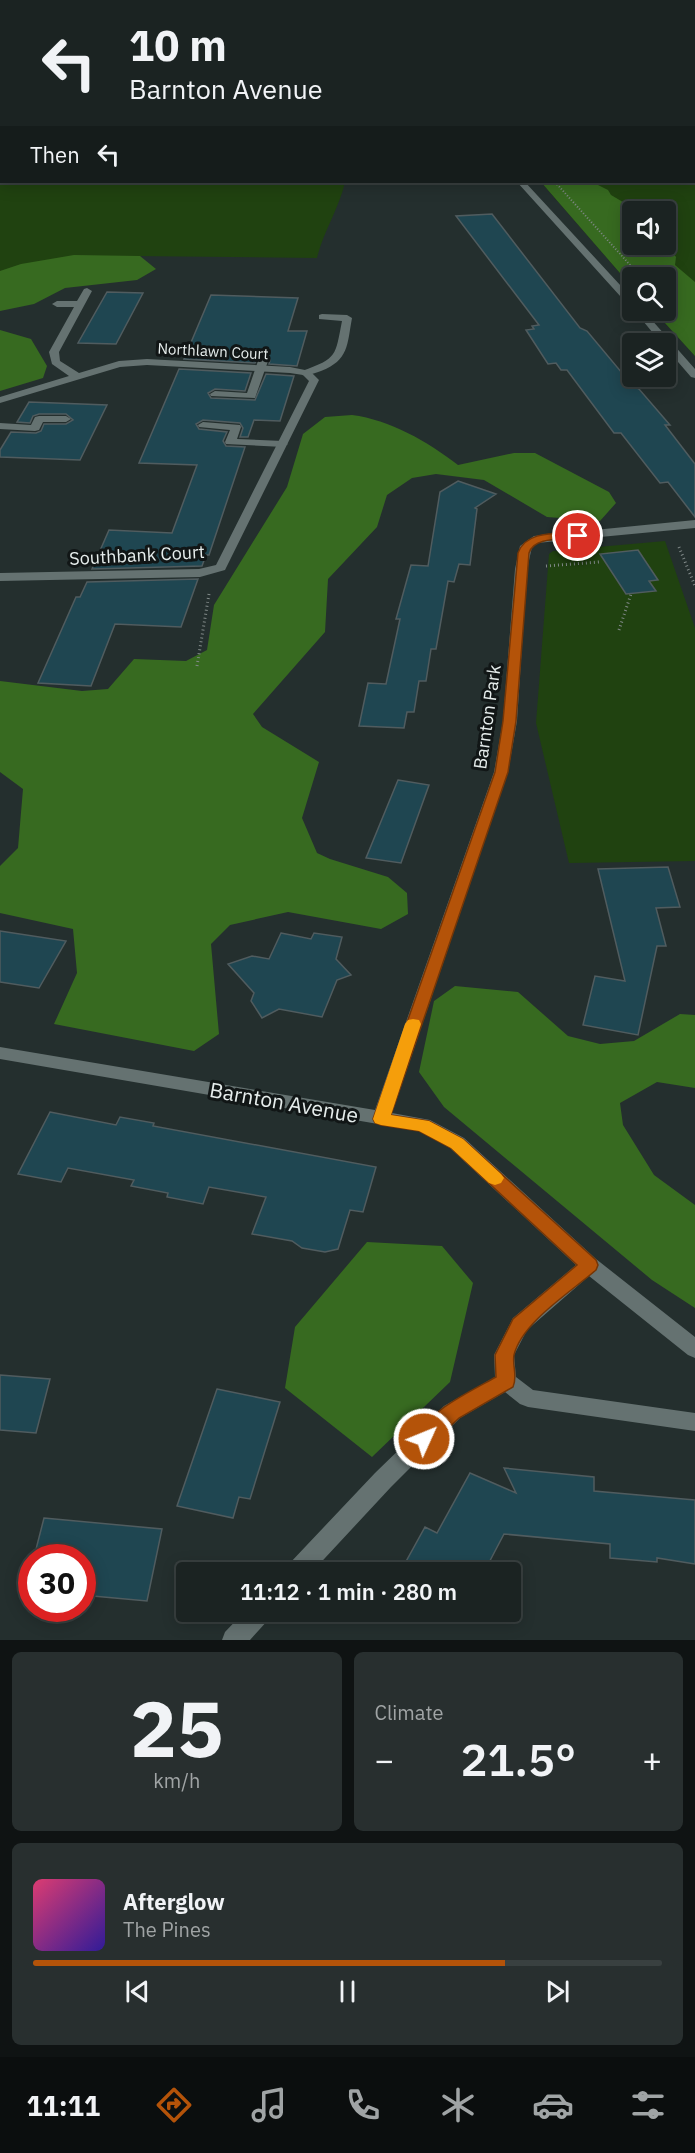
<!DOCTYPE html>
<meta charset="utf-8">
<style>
:root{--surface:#1b2322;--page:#282f2f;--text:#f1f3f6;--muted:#a0a4a5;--line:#394040;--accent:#b45309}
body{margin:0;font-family:"IBM Plex Sans",sans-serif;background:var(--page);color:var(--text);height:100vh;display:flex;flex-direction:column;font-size:22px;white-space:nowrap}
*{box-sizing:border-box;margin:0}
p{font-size:20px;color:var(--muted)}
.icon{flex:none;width:33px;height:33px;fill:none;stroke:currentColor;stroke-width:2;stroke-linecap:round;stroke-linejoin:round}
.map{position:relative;height:1640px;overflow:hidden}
.details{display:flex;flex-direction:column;gap:12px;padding:12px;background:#0f1313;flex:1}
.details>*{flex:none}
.top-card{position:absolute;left:0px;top:0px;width:696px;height:183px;box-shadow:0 3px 15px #0003,0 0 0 2px var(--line);background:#1b2322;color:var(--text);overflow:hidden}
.tools{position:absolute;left:622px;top:201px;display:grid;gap:12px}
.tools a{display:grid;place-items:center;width:54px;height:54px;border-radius:6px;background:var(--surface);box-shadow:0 3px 15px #0003,0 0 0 2px var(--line);font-size:30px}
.speed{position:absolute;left:18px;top:1544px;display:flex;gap:12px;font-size:30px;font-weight:700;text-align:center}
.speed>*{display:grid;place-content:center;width:78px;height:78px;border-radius:50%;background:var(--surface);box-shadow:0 3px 15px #0003,0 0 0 2px var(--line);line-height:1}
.speed .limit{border:9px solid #d22;background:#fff;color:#111}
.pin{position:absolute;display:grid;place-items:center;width:51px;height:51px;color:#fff;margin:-26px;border:3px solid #fff;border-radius:50%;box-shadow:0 2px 6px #0007}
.me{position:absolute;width:66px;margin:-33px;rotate:46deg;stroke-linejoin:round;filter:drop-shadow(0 0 4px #0008)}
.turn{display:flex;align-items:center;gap:21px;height:126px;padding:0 30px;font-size:27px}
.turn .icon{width:78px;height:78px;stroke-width:2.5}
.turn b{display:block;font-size:42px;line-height:51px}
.then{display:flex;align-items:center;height:57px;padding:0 30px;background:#0003;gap:12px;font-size:22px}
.big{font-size:45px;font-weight:600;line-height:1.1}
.details .card{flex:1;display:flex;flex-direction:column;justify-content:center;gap:9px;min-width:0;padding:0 21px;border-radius:9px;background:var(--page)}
.details .dial{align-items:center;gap:0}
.dial b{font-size:78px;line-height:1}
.song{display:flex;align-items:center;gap:18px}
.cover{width:72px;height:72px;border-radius:9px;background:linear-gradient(135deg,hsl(340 70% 55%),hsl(250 70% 35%))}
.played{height:6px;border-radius:3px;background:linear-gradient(90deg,var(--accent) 75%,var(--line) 75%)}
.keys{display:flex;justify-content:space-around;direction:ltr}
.heat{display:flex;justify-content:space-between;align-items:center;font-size:33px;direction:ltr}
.details .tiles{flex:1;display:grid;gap:12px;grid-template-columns:1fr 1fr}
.card:last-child{grid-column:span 2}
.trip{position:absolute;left:176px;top:1562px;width:345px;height:60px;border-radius:6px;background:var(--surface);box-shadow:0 3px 15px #0003,0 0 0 2px var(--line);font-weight:600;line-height:60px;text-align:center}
.dock{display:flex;height:96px;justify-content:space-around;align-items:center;background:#0b0e0e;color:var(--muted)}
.dock .icon{width:42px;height:42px}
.dock .selected{color:var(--accent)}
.dock b{font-size:27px;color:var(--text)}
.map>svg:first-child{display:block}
</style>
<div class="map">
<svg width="695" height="1640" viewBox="0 0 695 1640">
<rect width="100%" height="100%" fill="#242f2e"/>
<!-- green -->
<path fill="#204210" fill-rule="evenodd" d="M0 0 218 1 2 2V182H345C339 209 323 232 317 258L131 256 19 278 0 292Z
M695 81V356L654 311 666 310V278H633V288L541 182H694ZM633 212H666V244H633Z
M665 541 695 628V861L569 863 536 723 549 554 553 551Z"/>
<!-- forest -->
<path fill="#376a20" d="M541 182H592L608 190 611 195 628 205 633 212V244L666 245 676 257 675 265 695 282V356L654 311 666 310V278H633V288Z
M74 255 140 256 156 269 137 280 65 288 34 304 0 311V271L21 264Z
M0 330 31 339 47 366 43 378 0 391Z
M352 415C390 420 427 441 458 465L514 453H535L609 492 616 503 600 521 547 517 484 480 436 474 412 478 387 495 377 527 328 579 325 632 253 714 262 727 319 762 302 818 317 853 330 859 388 877 407 893 408 914 381 929 288 912 230 925 211 944 219 1034 194 1051 54 1024 77 973 73 929 0 913V866L18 848 23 789 0 772V681L82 691 108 689 134 659 186 661 207 650 214 605 287 487 303 434 325 417Z
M455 986 518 992 568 1036 600 1044 634 1041 680 1014 695 1015V1088L657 1082 620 1103 623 1125 654 1175 695 1205V1308L652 1280 444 1107 419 1072 434 1001Z
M367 1242 442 1246 473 1283 450 1382 372 1457 285 1388 295 1327Z"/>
<!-- building -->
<path fill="#1f4651" stroke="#505c5f" stroke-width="1.5" d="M492 214 580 328 587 331 632 385 639 389 670 425H665L695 464V517L668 482 660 483 621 433H614L567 370H561L556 363 548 364 526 330 534 329 532 326 539 325 456 216Z
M107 292 143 293 116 344 78 343Z
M211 295 298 298 288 331H307L297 366 269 364 270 360 264 356 257 359 255 363 184 359Z
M179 369 251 373 245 391 215 389 208 393 211 398 255 400 266 374 294 376 280 421 254 420 248 437H240L243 428 240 423 203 420 196 424 199 429 227 432 223 441 226 446 245 447 209 555H206L202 566 92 569 109 530 172 533 197 465 139 463Z
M29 402 107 405 80 460 0 457V450L11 432 36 433 41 431 44 424H66L73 420 66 414H39L33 416 30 423 17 422Z
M458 481 496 494 475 508 477 509 470 565 459 564 454 582 448 581 436 649H431L426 681H419L414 712H407L404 728 359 726 368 683 386 684 400 619H396L411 565 428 566 440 492Z
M638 550 658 580 649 581 656 591 626 594 600 554Z
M198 579 181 627 115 624 91 686 38 683 76 597H80L87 582Z
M398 780 429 785 401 863 366 858Z
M668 867 680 907 656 908 666 946H657L638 1035 583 1025 595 976 625 981 598 869Z
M0 931 66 941 39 988 0 982Z
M281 933 311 939 314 933 342 937 336 959 351 975 337 980 322 1017 279 1009 262 1018 251 1001 254 993 228 964 252 956 269 959Z
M50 1112 116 1125 120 1117 154 1123 153 1126 376 1167 363 1212 350 1210 338 1249 325 1252 302 1248 292 1241 252 1234 266 1197 209 1187 203 1204 167 1197 168 1193 131 1186 134 1180 68 1168 61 1182 18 1174Z
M0 1375 50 1379 36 1433 0 1430Z
M217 1389 280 1402 250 1499 239 1497 233 1518 177 1506Z
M504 1468 594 1477V1491L695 1500V1564L657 1558V1562L610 1558V1544L504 1534 484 1572H414L403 1567 425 1527 437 1533 470 1473 516 1493Z
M44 1518 162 1529 147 1601 82 1595V1557H34Z"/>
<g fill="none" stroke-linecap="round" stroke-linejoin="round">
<!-- path-far2 -->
<path stroke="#808988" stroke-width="1.5" stroke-dasharray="1 2" stroke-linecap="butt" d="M264 0 267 2"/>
<!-- path-far1 -->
<path stroke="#808988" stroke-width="2" stroke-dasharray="1 2" stroke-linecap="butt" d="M555 182 631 266"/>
<!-- path -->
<path stroke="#808988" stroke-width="3" stroke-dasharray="1 3" stroke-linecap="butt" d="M679 547 695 586
M546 566 599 562
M619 630 631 594
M197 666 209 594"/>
<!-- lane -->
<path fill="#657271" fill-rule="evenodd" d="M322 314 347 315 352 318C347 345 349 360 321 371 314 373 309 376 302 375V371C338 358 335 356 342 321L319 319V315Z
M263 358 268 361 255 398 211 396 210 394 215 391 247 393 258 361Z
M39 416H66L71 419 66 422H43L39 430 35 431 0 429V423L31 425 35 417Z
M203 422 240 425 241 427 237 439 283 441 288 444 283 447 226 444 225 442 230 430 199 427 198 425Z"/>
<!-- street -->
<path fill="#657271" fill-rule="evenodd" d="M87 288 92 291 59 352 60 361 79 373 119 361 147 359 290 367 310 371 319 380 225 570 200 577 0 581V573L199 569 216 565 309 381 303 375 290 373 147 365 120 367 0 403V397L69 376 52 364 49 352 74 307H57L52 304 57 301H77L84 289Z
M695 520V528L537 543 532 547 527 569 517 721 508 772 392 1113 430 1120 464 1138 596 1259 695 1337V1358L688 1355 589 1276 527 1330 514 1355 516 1377 533 1390 695 1413V1431L528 1407 520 1404 505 1392 460 1418 391 1487 312 1572H285L289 1564 375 1473 444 1406 495 1377 494 1355 513 1318 576 1265 450 1148 419 1131 0 1059V1047L375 1110 494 772 503 721 515 569 520 546 534 536Z
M245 1611H273L269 1619 250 1640H222L225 1632Z"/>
<!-- secondary -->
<path fill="#657271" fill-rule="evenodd" d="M222 0H229L231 2H223Z
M517 182H525L633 299V308L630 307Z
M634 310H643L695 369V378L691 377 666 348V344H662Z"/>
</g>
<!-- route -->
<path fill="#b45309" stroke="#753606" stroke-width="1.5" d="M578 532 581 533V538C565 541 535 535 529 553L516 721 508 772 391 1115 429 1121 463 1139 596 1260 598 1265 596 1270C571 1292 522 1322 514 1355 512 1366 518 1376 513 1387L459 1418 431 1445 424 1448 417 1445 414 1439C428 1411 469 1392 496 1377L495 1355 513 1319 577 1265 451 1148 419 1131 381 1125 375 1123 373 1119 495 772 503 721 518 553C526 530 557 534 578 532Z"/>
<!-- slow -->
<path fill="#f59e0b" d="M413 1019 419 1020 421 1024 391 1115 429 1121 463 1139 501 1174 504 1178 501 1183 495 1185 489 1183 451 1148 419 1131 381 1125 375 1123 373 1119 405 1024 408 1020Z"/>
<g text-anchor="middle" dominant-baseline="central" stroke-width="6" stroke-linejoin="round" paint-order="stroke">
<!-- far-street labels -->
<g font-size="15" fill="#e6edec" stroke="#111616">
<text transform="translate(213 351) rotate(3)">Northlawn Court</text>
</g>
<!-- street labels -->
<g font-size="18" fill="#e6edec" stroke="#111616">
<text transform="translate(137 555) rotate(-3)">Southbank Court</text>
<text transform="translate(487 717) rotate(-82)">Barnton Park</text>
</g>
<!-- near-street labels -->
<g font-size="21" fill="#e6edec" stroke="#111616">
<text transform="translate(284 1102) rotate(10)">Barnton Avenue</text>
</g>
</g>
</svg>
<div class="tools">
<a><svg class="icon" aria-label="sound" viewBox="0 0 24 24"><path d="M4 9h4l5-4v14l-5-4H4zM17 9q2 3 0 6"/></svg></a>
<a><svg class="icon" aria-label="search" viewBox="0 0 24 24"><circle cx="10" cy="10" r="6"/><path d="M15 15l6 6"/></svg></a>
<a><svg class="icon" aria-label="layers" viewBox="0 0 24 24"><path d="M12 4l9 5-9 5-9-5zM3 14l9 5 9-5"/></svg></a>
</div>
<div class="speed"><div class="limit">30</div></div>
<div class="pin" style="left:578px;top:536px;background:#d93025"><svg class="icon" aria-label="arrive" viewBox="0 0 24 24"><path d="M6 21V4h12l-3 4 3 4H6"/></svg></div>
<svg class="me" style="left:424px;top:1439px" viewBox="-20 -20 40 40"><circle r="17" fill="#b45309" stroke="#fff" stroke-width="3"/><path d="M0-11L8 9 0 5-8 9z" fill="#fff"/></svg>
<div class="trip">11:12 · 1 min · 280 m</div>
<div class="top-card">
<div class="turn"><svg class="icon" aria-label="left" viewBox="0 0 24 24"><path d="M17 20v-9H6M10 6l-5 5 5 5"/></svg><div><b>10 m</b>Barnton Avenue</div></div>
<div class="then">Then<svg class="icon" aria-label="left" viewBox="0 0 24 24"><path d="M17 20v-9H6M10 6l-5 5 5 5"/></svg></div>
</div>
</div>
<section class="details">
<div class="tiles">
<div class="card dial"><b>25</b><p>km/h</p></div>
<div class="card"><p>Climate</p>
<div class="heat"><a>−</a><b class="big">21.5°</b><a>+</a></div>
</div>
<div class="card">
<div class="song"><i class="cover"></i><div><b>Afterglow</b><p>The Pines</p></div></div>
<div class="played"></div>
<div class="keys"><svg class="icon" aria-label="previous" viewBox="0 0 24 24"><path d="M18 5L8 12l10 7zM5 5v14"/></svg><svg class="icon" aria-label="pause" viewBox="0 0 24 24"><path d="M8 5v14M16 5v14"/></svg><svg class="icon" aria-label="next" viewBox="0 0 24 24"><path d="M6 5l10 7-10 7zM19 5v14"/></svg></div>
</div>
</div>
</section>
<nav class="dock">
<b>11:11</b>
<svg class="icon selected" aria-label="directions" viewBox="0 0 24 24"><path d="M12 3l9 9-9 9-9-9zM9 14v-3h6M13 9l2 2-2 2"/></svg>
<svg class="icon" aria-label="music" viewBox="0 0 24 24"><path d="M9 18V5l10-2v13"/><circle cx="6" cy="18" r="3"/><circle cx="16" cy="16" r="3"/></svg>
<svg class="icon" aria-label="phone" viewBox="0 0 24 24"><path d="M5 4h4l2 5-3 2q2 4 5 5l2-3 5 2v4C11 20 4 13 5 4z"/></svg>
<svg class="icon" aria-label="climate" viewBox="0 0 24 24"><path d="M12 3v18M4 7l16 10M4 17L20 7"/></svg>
<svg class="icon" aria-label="car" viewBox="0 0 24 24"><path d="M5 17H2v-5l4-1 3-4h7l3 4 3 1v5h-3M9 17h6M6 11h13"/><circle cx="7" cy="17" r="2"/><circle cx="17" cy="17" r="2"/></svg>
<svg class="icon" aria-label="filters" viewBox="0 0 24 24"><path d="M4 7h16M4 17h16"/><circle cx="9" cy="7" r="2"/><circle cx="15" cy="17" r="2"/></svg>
</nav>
